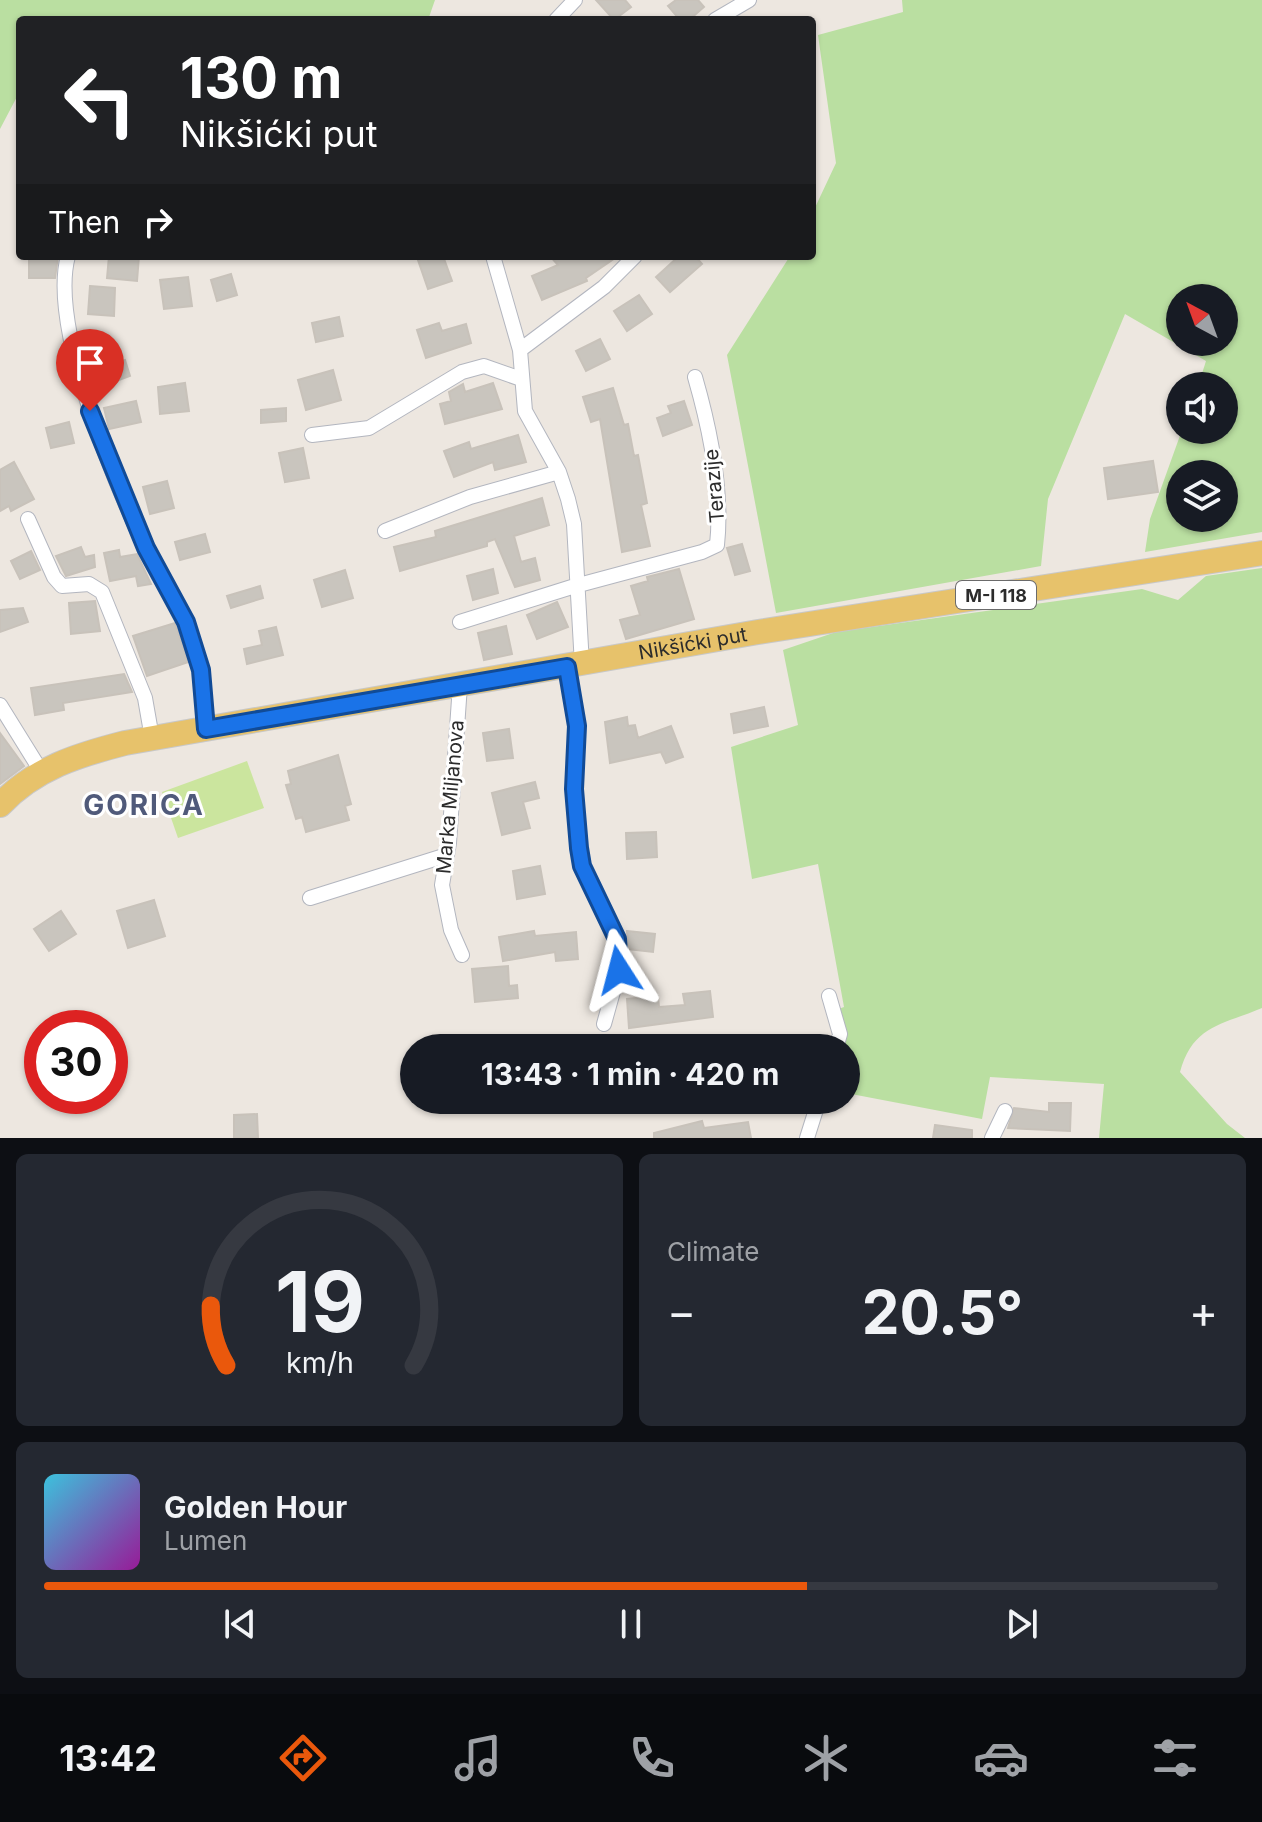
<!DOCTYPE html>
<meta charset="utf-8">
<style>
:root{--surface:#171b24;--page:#242831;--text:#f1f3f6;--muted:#9ea1a6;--line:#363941;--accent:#ea580c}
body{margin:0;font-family:Inter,sans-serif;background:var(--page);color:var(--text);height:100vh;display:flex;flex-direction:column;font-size:30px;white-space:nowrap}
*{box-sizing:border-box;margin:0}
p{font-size:26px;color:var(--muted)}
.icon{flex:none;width:44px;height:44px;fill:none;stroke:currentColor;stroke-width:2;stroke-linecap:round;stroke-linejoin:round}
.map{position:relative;height:1138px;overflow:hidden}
.details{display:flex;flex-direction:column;gap:16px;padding:16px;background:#0d0f14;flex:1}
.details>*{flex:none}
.top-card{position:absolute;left:16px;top:16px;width:800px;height:244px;border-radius:8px;box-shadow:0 2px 6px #0004;background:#202124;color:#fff;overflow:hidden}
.needle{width:52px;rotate:319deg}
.tools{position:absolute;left:1166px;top:284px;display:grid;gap:16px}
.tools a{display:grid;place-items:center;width:72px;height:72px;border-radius:50%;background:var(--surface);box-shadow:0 2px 6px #0004;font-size:40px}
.speed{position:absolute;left:24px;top:1010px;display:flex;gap:16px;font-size:40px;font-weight:700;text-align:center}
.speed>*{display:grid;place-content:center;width:104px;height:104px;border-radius:50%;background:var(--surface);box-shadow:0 2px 6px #0004;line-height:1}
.speed .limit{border:12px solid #d22;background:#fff;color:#111}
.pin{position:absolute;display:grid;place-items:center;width:68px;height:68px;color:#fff;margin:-82px -34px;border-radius:50% 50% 50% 0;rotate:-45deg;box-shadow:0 0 8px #0007}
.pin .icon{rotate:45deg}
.me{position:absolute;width:88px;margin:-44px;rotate:351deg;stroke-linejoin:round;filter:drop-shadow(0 0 6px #0008)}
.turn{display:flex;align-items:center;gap:28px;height:168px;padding:0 32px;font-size:36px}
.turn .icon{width:104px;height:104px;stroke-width:2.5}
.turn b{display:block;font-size:56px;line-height:68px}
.then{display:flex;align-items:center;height:76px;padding:0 32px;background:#0003;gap:16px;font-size:30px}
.big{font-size:60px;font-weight:700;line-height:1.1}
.details .card{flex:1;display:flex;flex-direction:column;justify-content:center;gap:12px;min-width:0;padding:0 28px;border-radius:12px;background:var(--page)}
.details .dial{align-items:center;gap:0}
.dial svg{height:208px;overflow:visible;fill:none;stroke:var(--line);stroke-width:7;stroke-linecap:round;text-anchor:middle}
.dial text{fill:var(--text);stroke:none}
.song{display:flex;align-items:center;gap:24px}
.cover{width:96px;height:96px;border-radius:12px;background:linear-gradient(135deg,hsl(190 70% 55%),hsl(300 70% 35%))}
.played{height:8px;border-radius:4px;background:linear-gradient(90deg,var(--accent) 65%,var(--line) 65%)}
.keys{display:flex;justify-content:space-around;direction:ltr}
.heat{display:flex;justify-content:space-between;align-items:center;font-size:44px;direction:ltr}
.details .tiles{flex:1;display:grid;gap:16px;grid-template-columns:1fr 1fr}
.card:last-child{grid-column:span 2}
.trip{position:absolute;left:400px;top:1034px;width:460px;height:80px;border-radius:40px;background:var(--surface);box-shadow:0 2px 6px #0004;font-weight:700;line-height:80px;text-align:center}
.dock{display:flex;height:128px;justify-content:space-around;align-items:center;background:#090b0e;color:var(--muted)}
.dock .icon{width:56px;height:56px}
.dock .current{color:var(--accent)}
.dock b{font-size:36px;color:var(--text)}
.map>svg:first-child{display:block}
</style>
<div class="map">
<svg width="1262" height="1138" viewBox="0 0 1262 1138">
<rect width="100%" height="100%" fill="#ede7e0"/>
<!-- green -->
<path fill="#badfa1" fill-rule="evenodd" d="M0 0H435L428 20H20V91L0 129Z
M902 0H1262V532L1145 552 1150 519 1182 430H1224V386H1198L1206 361 1125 314 1048 499 1041 566 776 613 727 355 790 256H812V214L836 163 818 35 903 12ZM1224 298V342H1180V298ZM1180 474H1224V518H1180Z
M1262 568V1008C1222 1025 1193 1025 1180 1072L1227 1124 1245 1138H1099L1104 1084 990 1077 982 1119 846 1093V1048H836L833 1011 844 1007 818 864 752 879 731 747 798 725 783 650 836 632 1142 589 1178 600 1206 576Z"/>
<!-- pitch -->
<path fill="#cbe59e" d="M247 761 264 808 178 838 162 792Z"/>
<!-- building -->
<path fill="#c9c5be" stroke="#c8c2ba" stroke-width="2" d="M596 0H625L631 7 614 20Z
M676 0H698L704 7 689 20H680L668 6Z
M29 256H58L55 278H29Z
M109 256H139L137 281 107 278Z
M429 256H443L452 281 428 289 418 260Z
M550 256H618L586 278 587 281 542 300 532 276 558 265Z
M679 256H695L702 264 670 292 656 277Z
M231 274 237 295 217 301 211 280Z
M188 277 192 306 164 309 160 280Z
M90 286 115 288 114 316 88 314Z
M639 295 652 314 627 331 614 311Z
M339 317 343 336 316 342 312 323Z
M439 323 442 331 466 324 471 343 426 358 417 330Z
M600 339 610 359 586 371 576 351Z
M125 360 130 376 103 386 97 370Z
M333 370 341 400 306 410 298 380Z
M185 383 189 411 160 414 158 387Z
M493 383 502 409 445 424 440 404 451 401 449 392 463 384 465 392Z
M613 388 624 425 628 424 634 456 638 455 647 503 641 505 650 546 622 552 600 419 591 422 583 397Z
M136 401 141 422 109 429 104 408Z
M684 401 692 425 663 436 657 418 671 413 668 406Z
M286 408V421L261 423V410Z
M69 422 74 443 51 448 46 428Z
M518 435 526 462 495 470 493 462 454 477 444 451 469 442 471 449Z
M303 448 309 478 285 482 279 453Z
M1153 461 1158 492 1108 499 1104 468Z
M14 462 34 499 11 511 9 506 0 511V470Z
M167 481 174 508 150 514 143 487Z
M542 498 549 525 514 536 521 562 535 558 540 580 515 587 495 539 487 542V546L400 571 394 547 436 537 435 531Z
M205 534 210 552 180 560 175 542Z
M742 544 750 571 735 575 727 548Z
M81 547 85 557 94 555 95 567 66 576 56 556Z
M119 550 120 557 137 554 151 584 138 586 136 576 110 581 104 553Z
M31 551 40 570 20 579 11 561Z
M493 569 498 593 473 600 467 576Z
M679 569 694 619 626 639 620 620 640 615 631 586 648 581 647 577Z
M345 570 353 598 322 607 314 580Z
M260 586 263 598 231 608 227 596Z
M95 601 100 631 71 634 69 603Z
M557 602 568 627 537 639 527 615Z
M23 608 28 622 0 632V610Z
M175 623 188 662 147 676 133 636Z
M506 626 512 654 484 660 478 633Z
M276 627 283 655 247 664 244 649 262 645 259 631Z
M124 674 132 692 63 703 64 710 35 715 31 688Z
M764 707 768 726 734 733 731 714Z
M627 717 628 726 635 725 638 738 671 726 683 757 666 763 661 752 610 763 605 722Z
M509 729 513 758 487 761 483 733Z
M0 733 24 766 0 784Z
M338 755 351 804 345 806 349 820 306 832 302 817 296 819 286 785 291 784 288 771Z
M535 782 539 798 523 802 530 828 502 835 492 793Z
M656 832 657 857 627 859 626 833Z
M540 866 545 894 517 899 513 871Z
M154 900 165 936 128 948 117 911Z
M61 911 76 934 49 951 34 929Z
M534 931 535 936 576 932 578 959 556 961 555 952 503 961 499 937Z
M627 931 655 934 653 952 628 949Z
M508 966 509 986 517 985 518 998 475 1002 472 969Z
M710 991 713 1017 629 1028 627 999 658 996 659 1007 685 1005 683 994Z
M1049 1103H1071L1070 1131 1008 1128 1014 1108 1049 1112Z
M257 1114 258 1138H234V1115Z
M702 1121 704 1128 748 1122 751 1138H654V1133Z
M935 1125 972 1130V1138H933Z"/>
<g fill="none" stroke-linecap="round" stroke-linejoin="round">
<defs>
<path id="street" d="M556 20 575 0
M715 20 749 0
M68 256C49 326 114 481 145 547 157 573 174 596 186 622 201 656 203 693 206 729
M493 256 520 350 525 411 559 472 568 499 574 524 582 665
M520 350 604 287 635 256
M312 435 369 428 462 372 484 366 521 379
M28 519 54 577 62 586 89 584 102 592 145 698 152 738
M385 531 470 497 559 472
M460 622 575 586 702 552 717 545C723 490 710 429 695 377
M567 667 577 726 574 789 582 866 617 939 619 970 604 1024
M460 685 449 843 442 885 451 930 462 955
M0 705 41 771
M310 898 447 855
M829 996 840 1034 836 1048
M807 1138 819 1100
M992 1138 1005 1111"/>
<g id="primary">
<path id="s1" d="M0 805C35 768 78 755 125 743L758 632 1262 553"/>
</g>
</defs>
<!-- street casing -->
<use href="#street" stroke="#b3b6bf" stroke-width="16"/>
<!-- primary casing -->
<use href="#primary" stroke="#c8c8c8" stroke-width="26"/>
<!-- street -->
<use href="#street" stroke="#fff" stroke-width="14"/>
<!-- primary -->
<use href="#primary" stroke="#e7c26b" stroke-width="24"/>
</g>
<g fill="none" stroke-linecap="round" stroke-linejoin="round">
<defs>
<path id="route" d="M90 411 146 548 186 622 201 670 206 729 567 667 577 726 574 789 579 848 582 866 617 939 619 970"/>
</defs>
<!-- route casing -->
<use href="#route" stroke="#114b97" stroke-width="20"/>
<!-- route -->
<use href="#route" stroke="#1a73e8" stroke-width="14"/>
</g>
<g text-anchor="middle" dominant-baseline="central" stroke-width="6" stroke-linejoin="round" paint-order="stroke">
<!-- shield labels -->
<rect fill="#fff" stroke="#6b6b6b" stroke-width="2" x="956" y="581" width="80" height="28" rx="6"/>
<g font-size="18" font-weight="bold" fill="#2c2c2c">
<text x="996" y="595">M-I 118</text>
</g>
<!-- street labels -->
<g font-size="20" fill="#2c2c2c" stroke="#fff">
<text transform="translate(714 486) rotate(-95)">Terazije</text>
<text stroke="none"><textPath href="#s1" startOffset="718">Nikšićki put</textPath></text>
<text transform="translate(450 797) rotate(-85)">Marka Miljanova</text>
</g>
<!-- district labels -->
<g font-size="28" font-weight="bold" letter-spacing="2" fill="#505a7a" stroke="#fff">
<text x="144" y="805">GORICA</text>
</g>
</g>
</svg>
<div class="tools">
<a><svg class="needle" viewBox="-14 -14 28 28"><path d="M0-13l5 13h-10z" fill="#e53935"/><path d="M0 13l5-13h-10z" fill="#9ea1a6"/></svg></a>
<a><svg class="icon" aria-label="sound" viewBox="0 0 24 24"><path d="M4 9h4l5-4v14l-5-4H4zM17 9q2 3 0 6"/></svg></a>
<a><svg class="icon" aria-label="layers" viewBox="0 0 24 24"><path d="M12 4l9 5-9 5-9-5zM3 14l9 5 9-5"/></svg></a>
</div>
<div class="speed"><div class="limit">30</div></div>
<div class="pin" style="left:90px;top:411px;background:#d93025"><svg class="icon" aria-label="arrive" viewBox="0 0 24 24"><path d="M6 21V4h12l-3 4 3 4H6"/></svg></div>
<svg class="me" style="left:619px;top:970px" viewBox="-20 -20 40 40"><path d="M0-17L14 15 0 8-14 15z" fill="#1a73e8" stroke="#fff" stroke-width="4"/></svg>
<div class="trip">13:43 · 1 min · 420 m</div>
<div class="top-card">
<div class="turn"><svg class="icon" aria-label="left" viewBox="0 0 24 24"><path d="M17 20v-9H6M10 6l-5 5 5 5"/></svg><div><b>130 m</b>Nikšićki put</div></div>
<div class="then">Then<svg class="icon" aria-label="right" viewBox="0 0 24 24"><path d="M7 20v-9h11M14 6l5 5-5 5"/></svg></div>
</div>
</div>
<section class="details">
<div class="tiles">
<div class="card dial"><svg viewBox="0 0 100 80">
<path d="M14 69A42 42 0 1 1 86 69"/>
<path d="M14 69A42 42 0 0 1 8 46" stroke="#ea580c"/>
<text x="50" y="56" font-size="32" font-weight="700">19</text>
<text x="50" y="72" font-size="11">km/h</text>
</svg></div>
<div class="card"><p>Climate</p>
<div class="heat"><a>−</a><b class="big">20.5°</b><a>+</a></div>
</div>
<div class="card">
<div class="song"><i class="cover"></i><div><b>Golden Hour</b><p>Lumen</p></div></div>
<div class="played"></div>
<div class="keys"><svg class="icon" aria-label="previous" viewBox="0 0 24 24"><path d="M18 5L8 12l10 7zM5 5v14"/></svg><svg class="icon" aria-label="pause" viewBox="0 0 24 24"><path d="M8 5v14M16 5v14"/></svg><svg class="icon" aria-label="next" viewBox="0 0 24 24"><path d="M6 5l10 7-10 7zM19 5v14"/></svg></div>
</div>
</div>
</section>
<nav class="dock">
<b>13:42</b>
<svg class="icon current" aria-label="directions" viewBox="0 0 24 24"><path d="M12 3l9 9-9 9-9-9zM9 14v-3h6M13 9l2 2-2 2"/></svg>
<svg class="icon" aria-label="music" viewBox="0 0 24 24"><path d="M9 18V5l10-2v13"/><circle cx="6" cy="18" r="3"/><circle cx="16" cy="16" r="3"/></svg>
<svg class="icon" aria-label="phone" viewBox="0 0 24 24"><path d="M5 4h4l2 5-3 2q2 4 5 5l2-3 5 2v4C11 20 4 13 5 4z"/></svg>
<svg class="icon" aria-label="climate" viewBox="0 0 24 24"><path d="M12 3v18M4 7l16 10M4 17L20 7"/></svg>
<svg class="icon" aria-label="car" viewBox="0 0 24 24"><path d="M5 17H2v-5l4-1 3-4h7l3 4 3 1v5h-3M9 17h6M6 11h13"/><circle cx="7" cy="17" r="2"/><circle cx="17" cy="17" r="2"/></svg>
<svg class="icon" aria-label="filters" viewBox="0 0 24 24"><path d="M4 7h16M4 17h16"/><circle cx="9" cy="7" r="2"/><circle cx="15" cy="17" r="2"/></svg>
</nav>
